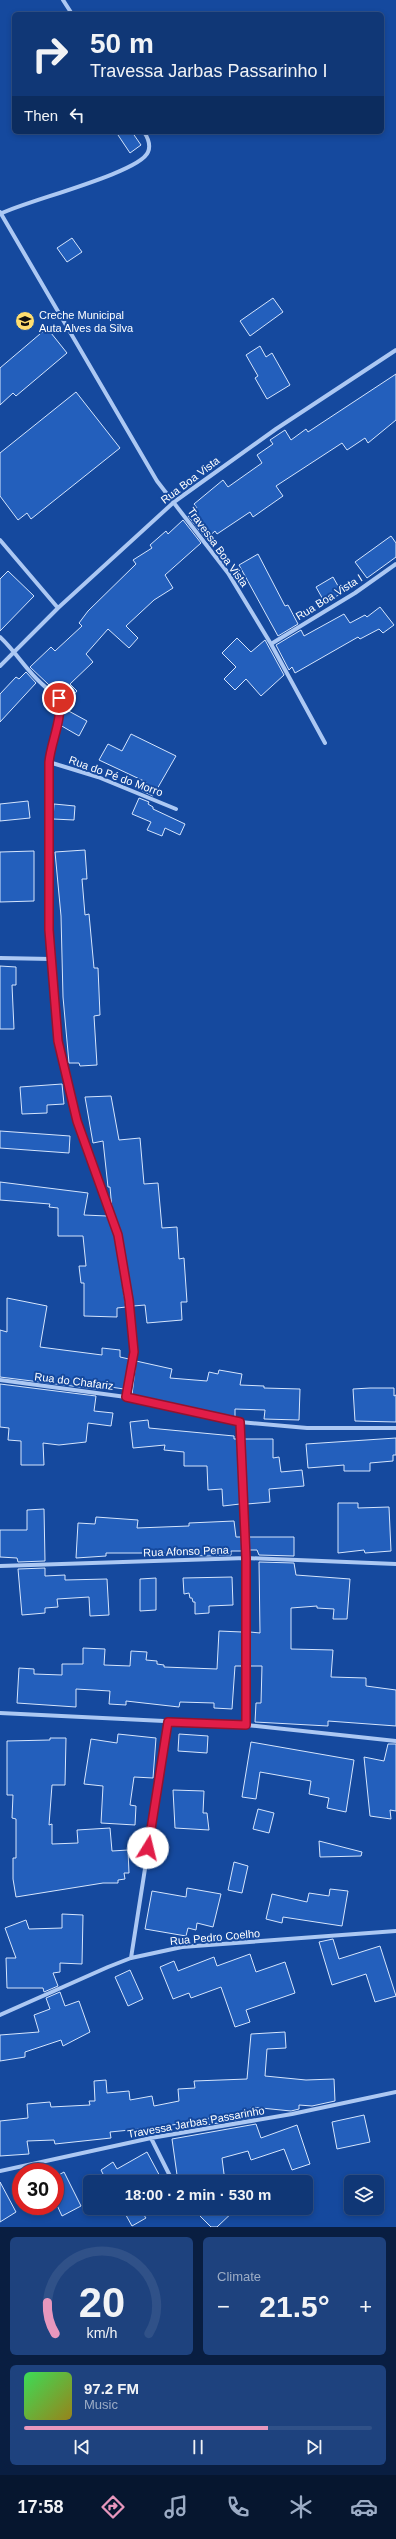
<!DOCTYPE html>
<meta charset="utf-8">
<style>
:root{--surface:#103776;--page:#1e427e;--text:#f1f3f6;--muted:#9cacc5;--line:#305188;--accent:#e797bd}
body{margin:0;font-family:Arial,sans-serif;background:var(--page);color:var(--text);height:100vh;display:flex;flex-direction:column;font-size:15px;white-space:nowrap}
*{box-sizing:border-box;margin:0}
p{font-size:13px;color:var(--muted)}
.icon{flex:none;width:22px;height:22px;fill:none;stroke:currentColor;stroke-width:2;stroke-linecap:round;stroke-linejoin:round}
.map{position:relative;height:2227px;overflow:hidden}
.drawer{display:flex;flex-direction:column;gap:10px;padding:10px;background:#091e41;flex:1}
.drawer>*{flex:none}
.guide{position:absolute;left:12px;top:12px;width:372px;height:122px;border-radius:6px;box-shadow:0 2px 6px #0003,0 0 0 1px var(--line);background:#103776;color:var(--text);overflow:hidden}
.tools{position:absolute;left:344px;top:2175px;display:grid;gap:8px}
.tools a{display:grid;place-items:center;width:40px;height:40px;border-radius:6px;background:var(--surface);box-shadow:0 2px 6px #0003,0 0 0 1px var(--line);font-size:20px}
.speed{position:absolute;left:12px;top:2163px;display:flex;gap:8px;font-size:20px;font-weight:700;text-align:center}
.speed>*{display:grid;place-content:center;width:52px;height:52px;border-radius:50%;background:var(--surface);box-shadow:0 2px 6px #0003,0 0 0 1px var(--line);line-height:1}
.speed .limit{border:6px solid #d22;background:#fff;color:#111}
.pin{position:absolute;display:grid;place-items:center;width:34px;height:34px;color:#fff;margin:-17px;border:2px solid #fff;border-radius:50%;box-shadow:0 1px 4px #0007}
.me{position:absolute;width:44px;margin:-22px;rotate:9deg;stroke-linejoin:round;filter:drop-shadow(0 0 3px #0008)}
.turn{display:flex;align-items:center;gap:14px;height:84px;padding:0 12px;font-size:18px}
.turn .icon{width:52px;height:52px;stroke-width:2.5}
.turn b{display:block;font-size:28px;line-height:34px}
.then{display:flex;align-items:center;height:38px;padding:0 12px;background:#0003;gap:8px;font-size:15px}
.big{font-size:30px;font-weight:700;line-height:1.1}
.drawer .widget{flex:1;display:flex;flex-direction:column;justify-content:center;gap:6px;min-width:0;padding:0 14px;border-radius:6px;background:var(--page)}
.drawer .dial{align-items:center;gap:0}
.dial svg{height:104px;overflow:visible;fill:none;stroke:var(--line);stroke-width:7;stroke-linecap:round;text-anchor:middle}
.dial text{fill:var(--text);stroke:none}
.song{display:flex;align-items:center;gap:12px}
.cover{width:48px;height:48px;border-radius:6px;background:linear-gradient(135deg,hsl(130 70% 55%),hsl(50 70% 35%))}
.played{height:4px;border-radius:2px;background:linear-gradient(90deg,var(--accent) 70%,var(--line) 70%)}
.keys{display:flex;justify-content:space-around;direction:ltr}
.heat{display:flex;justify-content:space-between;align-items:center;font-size:22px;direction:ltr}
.drawer .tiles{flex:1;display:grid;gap:10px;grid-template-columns:1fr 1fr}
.widget:last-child{grid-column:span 2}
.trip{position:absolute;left:83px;top:2175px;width:230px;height:40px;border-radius:6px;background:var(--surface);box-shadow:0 2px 6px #0003,0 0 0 1px var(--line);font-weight:700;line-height:40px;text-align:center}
.menu{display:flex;height:64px;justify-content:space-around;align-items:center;background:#06162f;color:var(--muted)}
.menu .icon{width:28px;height:28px}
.menu .current{color:var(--accent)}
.menu b{font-size:18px;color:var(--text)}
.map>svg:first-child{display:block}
</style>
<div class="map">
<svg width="396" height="2227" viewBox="0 0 396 2227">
<rect width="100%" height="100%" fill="#15499e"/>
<!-- building -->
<path fill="#235fbc" stroke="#d5e5fd" d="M116 132H132L141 145 130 153Z
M72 238 82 252 67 262 57 248Z
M273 298 283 312 250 336 240 321Z
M47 328 67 353 16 396 13 393 0 405V368Z
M260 346 266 357 272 353 290 385 267 399 255 378 258 376 246 355Z
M396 374V420L368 443 365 438 347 450 342 443 276 486 283 496 253 517 250 512 217 534 215 531 206 539 188 516 197 508 194 504 223 480 228 487 262 463 257 455 273 444 270 440 285 430 291 440 306 429 308 432Z
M76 392 120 448 31 519 27 513 18 520 0 496V453Z
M183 520 201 543 165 575 173 588 154 600 126 626 138 638 129 648 108 629 86 654 93 662 70 684 77 691 67 702 30 667 51 647 55 651 82 626 79 623 88 611 136 564 133 560 152 548 150 545 166 531 168 534Z
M391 536 396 543V557L367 578 355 562Z
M258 554 285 606 288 605 298 624 278 636 239 565Z
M8 571 34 596 0 631V579Z
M333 577 342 593 325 603 316 587Z
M380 607 394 625 383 633 379 629 360 639 358 637 295 673 292 667 289 670 276 645 301 630 304 636 344 614 350 623 365 615 367 617Z
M237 638 251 652 265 640 284 675 261 696 246 679 235 690 224 679 236 667 222 653Z
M26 672 36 683 0 722V694L16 677 19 679Z
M65 709 87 721 79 736 60 725Z
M131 734 176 756 153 796 142 791 146 782 99 760 108 744 122 751Z
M139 798 149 802 148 804 153 807V809L185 824 180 835 165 828 162 836 147 830 151 822 132 814Z
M28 801 30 818 0 821V804Z
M54 804 75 806 74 820 53 819Z
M85 850 87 879H82L85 915 89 914 94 968H98L100 1015 94 1016 97 1065 80 1066 79 1063H69L63 997 61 916 55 852Z
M34 851V901L0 902V852Z
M0 966 16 967V985H12L14 1029H0Z
M62 1084 64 1104 47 1105V1113L22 1114 20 1087Z
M111 1096 119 1140 140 1138 144 1184 158 1183 162 1228 177 1227 179 1259 184 1258 187 1302H181L182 1320 147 1323 145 1305 133 1306 121 1234 112 1209 110 1187H108L103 1141 93 1143 85 1097Z
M0 1131 70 1136 69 1153 0 1148Z
M0 1182 88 1193 84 1215 107 1216 115 1236 126 1307 117 1308V1317L84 1316V1283H81L79 1266H86L83 1236H58V1208L49 1207 50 1204 0 1200Z
M7 1298 47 1306 40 1347 102 1355V1348L120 1350V1357L129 1359 124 1389 97 1385 96 1389 0 1377V1330L7 1332Z
M136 1361 172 1369 170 1378 207 1381 209 1372 218 1374 219 1370 242 1374 240 1385 264 1386V1388L300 1389 299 1420 264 1419 265 1410 235 1409V1417L132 1395Z
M0 1384 96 1396 94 1411 113 1413 111 1426 88 1423 86 1442 59 1445 43 1443 44 1465H21V1441L8 1440 9 1428 0 1427Z
M370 1388H394V1396L396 1395V1422L355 1421 353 1389Z
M148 1420 149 1428 234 1436V1439H237L240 1504 223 1506 222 1489 208 1490 207 1466H184V1452L164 1450 165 1445 133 1448 130 1422Z
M396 1438V1455H393V1461L370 1463V1471H344V1465L308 1468 306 1444Z
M244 1439H273V1458L279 1457 281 1472 302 1470 304 1486 269 1489 270 1502 247 1504Z
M338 1503H358V1508L389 1507 391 1551 365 1553 364 1550 338 1553Z
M44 1509 45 1561 18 1562 17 1558 0 1557V1530H27V1510Z
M96 1517 138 1520 137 1528 189 1526V1523L234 1521 236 1537H242V1551H231V1555L208 1556 182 1555V1553H106V1556L76 1558 78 1523 95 1524Z
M249 1537H294V1556L259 1555 257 1550H249Z
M259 1562 294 1563 296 1575 350 1579 347 1619H333L334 1609 317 1608V1606L291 1608V1649L333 1650 331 1677 366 1678V1686L396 1690V1726L328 1721V1726L255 1722 256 1703H261L262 1666H250V1632L260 1633Z
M45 1568V1576L65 1575V1580L107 1579 109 1615 90 1616 89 1597 57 1599 58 1607 45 1608V1613L22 1615 18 1569Z
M232 1577 233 1605 209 1606V1613L195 1614V1602H193L192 1598H190L189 1593 184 1594 183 1578Z
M156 1578V1610L140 1611V1579Z
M219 1631 242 1632V1666H235L232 1709 214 1708V1703L180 1702 179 1707 126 1701V1705L109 1704 110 1691 76 1689V1707L17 1703 19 1668 34 1669V1674L62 1675V1664H83V1648L105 1649 104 1665 130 1666 131 1651 147 1652 146 1660 157 1661V1664L164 1665V1667L217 1669Z
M118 1734 156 1738 153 1778 134 1777 130 1805 136 1806 135 1825 101 1823 103 1786 84 1784 91 1739 117 1743Z
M179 1734 208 1736 207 1753 178 1751Z
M50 1738H66L65 1785H52L49 1825 52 1824V1844L78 1843 77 1830 110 1828 112 1851 128 1850 129 1873H124L125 1879 118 1880V1883H103L16 1897 13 1879V1858H16V1819L12 1818 13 1795H7V1741L50 1740Z
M251 1742 354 1760 346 1812 327 1808 329 1798 309 1794 311 1781 260 1772 256 1799 242 1797Z
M388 1744H396V1811L390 1810 391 1819 370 1816 364 1757 384 1761Z
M173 1790 204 1791 203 1813H207L209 1830 175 1828Z
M258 1809 274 1813 269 1833 253 1829Z
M319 1841 362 1852 361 1856 320 1857Z
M234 1862 248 1866 242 1893 228 1890Z
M187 1888 221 1894 213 1927 197 1923 196 1930 188 1928 186 1936 145 1929 152 1891 186 1897Z
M330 1889 348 1891 342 1926 283 1917 282 1923 266 1919 272 1894 307 1902 309 1893 329 1896Z
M62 1914 83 1915 82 1964 60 1963V1972L53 1973 58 1986 44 1992 43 1988H7L6 1958H16L5 1928 26 1920 29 1929 62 1928Z
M333 1939 339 1959 380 1946 396 1996 375 2002 366 1974 332 1985 319 1942Z
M250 1954 256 1972 285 1962 295 1993 246 2010 250 2022 235 2027 221 1987 191 1998 189 1993 173 1999 160 1967 174 1961 178 1971 214 1957 217 1966Z
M130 1970 143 1999 128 2006 115 1977Z
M60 1992 65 2006 79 2001 90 2032 63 2046 61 2040 25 2052V2057L0 2061V2035L39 2032 34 2015 50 2009 46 1998Z
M285 2032 286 2048 267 2049 265 2076 306 2080 334 2079 335 2101 312 2106 299 2105V2109L291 2111 251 2107 254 2117 194 2127 210 2118 140 2131V2129L110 2132 111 2138 55 2144 54 2140 27 2141 29 2154 0 2156V2121L28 2118 27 2104 50 2102 51 2107 90 2105 89 2101H95L94 2081 106 2080 107 2093 129 2091 130 2100 152 2096 154 2106 179 2101 178 2089 195 2088 194 2081 247 2079 251 2034Z
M364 2115 370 2142 337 2149 332 2122Z
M256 2124 261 2138 297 2125 310 2164 292 2170 284 2149 251 2160 248 2151 222 2158 225 2182H178L172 2139Z
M147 2152 163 2182H92L104 2176 101 2170 113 2162 117 2169Z
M64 2172 81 2206 62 2216 55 2201V2177Z
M0 2182 16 2212 0 2222Z
M122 2208H139L146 2218 132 2226Z
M209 2208H237L217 2227H211L200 2216Z"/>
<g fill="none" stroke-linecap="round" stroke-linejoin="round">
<!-- minor -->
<path stroke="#acc8f3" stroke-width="4" d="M63 0 72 14
M0 212 157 481 228 573 271 644 325 743
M0 214C25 201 140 173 148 152 151 145 148 138 144 132
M0 540 58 608
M0 637C16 652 26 670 42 684 49 691 58 695 60 704L49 762 48 872 49 930 58 1041 77 1121 118 1235 129 1300 134 1352 126 1397
M271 644 355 593 396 564
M0 666 58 608 174 502 276 429 396 350
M49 762 98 777 176 809
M0 958 51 959
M0 1380 126 1397 240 1422 307 1428H396
M240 1422 246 1558V1725
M0 1566 246 1558 396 1564
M0 1713 246 1725 396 1741
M131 1958 168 1722
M0 2015 108 1967 131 1958 182 1947 396 1931
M151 2138 173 2182
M0 2171 151 2138 292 2114 396 2092
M186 2208 189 2213"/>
</g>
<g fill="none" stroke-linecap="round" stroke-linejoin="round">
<defs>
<path id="route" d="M59 698C63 718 51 742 49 762V930L58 1041 77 1121 118 1235 129 1300 134 1352 126 1397 240 1422 246 1558V1725L168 1722 148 1848"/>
</defs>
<!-- route casing -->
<use href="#route" stroke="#92132f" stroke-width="10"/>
<!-- route -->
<use href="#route" stroke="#e11d48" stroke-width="7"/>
</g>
<!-- icons -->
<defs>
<symbol id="school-disc" viewBox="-11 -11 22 22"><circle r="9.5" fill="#ffde6f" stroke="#15499e"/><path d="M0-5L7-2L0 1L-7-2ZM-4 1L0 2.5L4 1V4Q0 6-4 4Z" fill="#111"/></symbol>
</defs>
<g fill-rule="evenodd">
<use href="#school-disc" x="14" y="310" width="22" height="22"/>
</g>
<g text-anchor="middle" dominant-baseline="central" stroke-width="4" stroke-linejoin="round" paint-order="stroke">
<!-- poi labels -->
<g font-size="11" fill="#fff" stroke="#15499e" text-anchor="start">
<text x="39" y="315">Creche Municipal<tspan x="39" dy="13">Auta Alves da Silva</tspan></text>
</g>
<!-- street labels -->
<g font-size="11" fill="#fff" stroke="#15499e">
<text transform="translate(190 480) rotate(-37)">Rua Boa Vista</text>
<text transform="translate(218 547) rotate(54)">Travessa Boa Vista</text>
<text transform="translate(329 597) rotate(-32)">Rua Boa Vista I</text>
<text transform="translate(116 776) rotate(20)">Rua do Pé do Morro</text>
<text transform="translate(74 1381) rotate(7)">Rua do Chafariz</text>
<text transform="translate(186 1551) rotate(-2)">Rua Afonso Pena</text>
<text transform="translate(215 1937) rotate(-5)">Rua Pedro Coelho</text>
<text transform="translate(196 2122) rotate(-10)">Travessa Jarbas Passarinho</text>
</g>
</g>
</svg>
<div class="tools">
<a><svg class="icon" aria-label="layers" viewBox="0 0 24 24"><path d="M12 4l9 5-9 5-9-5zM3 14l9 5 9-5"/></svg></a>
</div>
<div class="speed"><div class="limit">30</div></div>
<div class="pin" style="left:59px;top:698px;background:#d93025"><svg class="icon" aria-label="arrive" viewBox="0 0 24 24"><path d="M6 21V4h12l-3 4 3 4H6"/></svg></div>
<svg class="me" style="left:148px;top:1848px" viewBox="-20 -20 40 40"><circle r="19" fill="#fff"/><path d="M0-13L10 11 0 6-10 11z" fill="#e11d48"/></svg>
<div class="trip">18:00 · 2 min · 530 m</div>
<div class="guide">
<div class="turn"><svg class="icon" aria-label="right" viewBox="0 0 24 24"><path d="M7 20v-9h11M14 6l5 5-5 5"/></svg><div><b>50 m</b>Travessa Jarbas Passarinho I</div></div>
<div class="then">Then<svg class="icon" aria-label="left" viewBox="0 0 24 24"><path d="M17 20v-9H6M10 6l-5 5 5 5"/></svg></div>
</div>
</div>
<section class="drawer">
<div class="tiles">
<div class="widget dial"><svg viewBox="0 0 100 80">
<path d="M14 69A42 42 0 1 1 86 69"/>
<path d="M14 69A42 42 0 0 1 8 45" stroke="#e797bd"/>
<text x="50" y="56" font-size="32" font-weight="700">20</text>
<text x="50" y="72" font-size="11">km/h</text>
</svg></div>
<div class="widget"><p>Climate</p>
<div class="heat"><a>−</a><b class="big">21.5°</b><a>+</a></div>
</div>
<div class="widget">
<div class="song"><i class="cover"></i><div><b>97.2 FM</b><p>Music</p></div></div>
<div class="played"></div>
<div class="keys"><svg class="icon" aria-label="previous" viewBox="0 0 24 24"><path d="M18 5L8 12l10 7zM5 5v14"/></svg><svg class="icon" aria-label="pause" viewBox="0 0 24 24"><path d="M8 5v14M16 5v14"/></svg><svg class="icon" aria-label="next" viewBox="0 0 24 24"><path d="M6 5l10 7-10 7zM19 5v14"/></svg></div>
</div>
</div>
</section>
<nav class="menu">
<b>17:58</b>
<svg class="icon current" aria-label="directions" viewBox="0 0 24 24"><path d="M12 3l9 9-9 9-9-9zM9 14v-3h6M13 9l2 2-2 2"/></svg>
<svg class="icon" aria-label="music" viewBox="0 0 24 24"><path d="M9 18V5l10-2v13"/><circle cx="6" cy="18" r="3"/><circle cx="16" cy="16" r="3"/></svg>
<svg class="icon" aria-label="phone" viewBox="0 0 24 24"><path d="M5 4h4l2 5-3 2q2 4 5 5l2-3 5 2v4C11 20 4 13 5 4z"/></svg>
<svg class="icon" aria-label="climate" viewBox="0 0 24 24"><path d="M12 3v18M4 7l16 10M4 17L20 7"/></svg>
<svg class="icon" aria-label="car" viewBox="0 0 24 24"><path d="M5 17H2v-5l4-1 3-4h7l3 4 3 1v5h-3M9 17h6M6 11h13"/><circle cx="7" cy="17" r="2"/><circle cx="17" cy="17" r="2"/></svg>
</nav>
